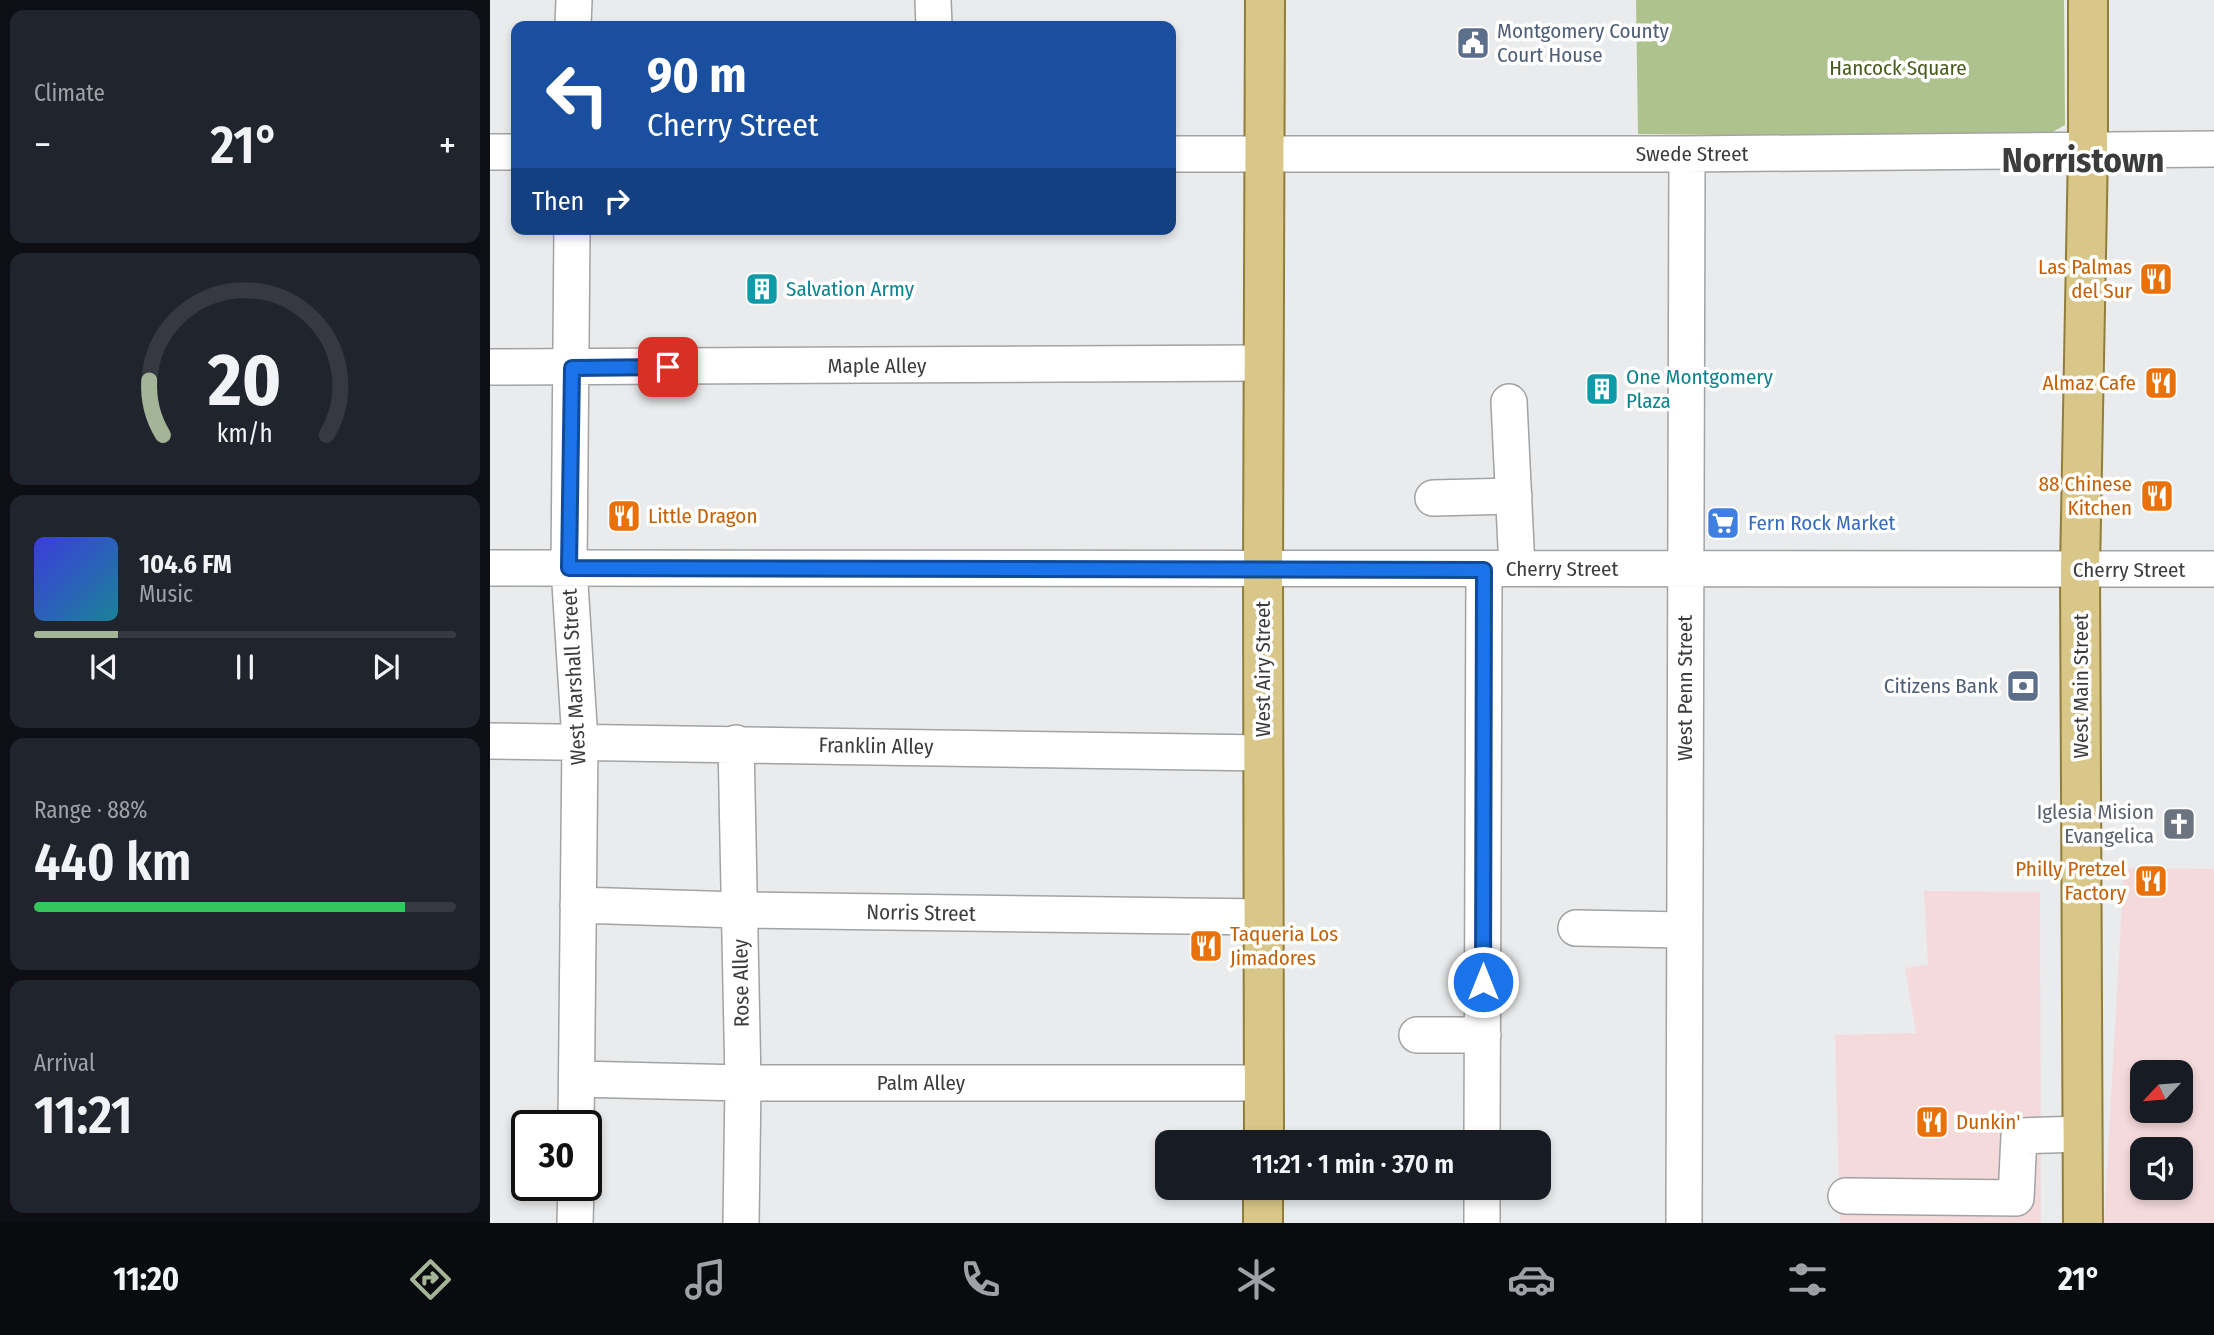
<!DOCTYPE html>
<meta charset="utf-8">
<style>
:root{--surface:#171b24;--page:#20242c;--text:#f1f3f6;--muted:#9ea1a6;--line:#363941;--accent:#a3b497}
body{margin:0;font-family:"Fira Sans Condensed",sans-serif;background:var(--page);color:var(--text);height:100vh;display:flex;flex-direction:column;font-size:26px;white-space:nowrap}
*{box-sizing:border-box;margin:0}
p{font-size:23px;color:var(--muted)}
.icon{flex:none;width:38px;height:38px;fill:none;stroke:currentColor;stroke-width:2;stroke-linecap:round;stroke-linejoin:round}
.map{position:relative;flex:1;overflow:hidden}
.drawer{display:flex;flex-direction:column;gap:10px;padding:10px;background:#0d0f14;width:490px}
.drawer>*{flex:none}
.guide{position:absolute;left:21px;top:21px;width:665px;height:214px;border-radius:14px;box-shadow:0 4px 10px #0003;background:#1a4fa0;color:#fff;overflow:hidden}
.needle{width:46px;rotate:244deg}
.fabs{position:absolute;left:1640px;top:1060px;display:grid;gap:14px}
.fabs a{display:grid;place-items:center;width:63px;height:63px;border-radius:14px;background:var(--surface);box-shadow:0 4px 10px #0003;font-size:35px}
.speed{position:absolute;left:21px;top:1110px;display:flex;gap:14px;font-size:35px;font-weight:700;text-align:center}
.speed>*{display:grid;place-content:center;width:91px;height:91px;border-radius:50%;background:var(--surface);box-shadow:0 4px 10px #0003;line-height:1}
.speed .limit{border:4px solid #111;border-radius:10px;background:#fff;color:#111}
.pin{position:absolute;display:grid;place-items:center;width:60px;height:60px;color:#fff;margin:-30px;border-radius:14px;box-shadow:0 4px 10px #0006}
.me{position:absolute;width:77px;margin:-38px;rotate:0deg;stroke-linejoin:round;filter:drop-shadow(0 0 5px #0008)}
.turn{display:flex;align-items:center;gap:24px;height:147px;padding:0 21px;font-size:32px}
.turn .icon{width:91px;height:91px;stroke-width:2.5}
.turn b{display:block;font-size:49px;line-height:60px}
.then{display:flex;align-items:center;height:66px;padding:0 21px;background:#0003;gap:14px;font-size:26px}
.big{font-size:52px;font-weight:600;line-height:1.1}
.drawer .widget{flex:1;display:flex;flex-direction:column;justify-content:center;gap:10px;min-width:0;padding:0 24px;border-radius:14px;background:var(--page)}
.drawer .dial{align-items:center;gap:0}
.dial svg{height:182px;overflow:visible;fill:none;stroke:var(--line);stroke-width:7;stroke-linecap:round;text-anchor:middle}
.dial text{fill:var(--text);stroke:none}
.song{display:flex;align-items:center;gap:21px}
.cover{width:84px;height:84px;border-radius:10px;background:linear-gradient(135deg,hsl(240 70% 55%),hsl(190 70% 35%))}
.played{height:7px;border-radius:4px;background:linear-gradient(90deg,var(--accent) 20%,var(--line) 20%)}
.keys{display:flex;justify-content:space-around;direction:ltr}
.heat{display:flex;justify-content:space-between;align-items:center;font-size:38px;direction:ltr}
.charge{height:10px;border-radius:5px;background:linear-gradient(90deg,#34c759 88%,var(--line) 0)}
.trip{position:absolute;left:665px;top:1130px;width:396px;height:70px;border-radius:14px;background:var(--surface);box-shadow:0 4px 10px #0003;font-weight:600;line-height:70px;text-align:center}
.menu{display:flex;height:112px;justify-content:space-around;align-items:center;background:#090b0e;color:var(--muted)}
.menu .icon{width:49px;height:49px}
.menu .current{color:var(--accent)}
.menu b{font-size:32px;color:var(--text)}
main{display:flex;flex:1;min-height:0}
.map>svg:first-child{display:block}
</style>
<main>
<section class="drawer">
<div class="widget"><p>Climate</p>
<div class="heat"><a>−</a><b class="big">21°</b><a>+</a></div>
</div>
<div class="widget dial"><svg viewBox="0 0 100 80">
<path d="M14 69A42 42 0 1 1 86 69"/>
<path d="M14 69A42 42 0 0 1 8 45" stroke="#a3b497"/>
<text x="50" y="56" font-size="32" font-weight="700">20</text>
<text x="50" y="72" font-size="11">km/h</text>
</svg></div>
<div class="widget">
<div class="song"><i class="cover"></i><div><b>104.6 FM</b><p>Music</p></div></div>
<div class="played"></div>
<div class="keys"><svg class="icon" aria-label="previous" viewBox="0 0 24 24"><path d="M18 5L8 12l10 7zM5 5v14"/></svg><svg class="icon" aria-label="pause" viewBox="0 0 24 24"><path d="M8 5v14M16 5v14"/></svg><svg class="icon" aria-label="next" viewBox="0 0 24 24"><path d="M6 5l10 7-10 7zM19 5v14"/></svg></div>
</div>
<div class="widget"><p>Range · 88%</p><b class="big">440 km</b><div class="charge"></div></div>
<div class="widget"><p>Arrival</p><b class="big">11:21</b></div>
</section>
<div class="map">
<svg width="1724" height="1223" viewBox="0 0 1724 1223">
<rect width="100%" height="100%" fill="#eaebec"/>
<!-- commercial -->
<path fill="#f5dadc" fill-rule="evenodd" d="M1634 868 1724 869V1223H1614ZM1652 1073H1690V1111H1652ZM1652 1150H1690V1188H1652Z
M1434 891 1550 892 1551 1223H1350L1345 1035 1426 1033 1415 968 1438 965Z"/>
<!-- green -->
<path fill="#aec28d" d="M1146 0H1574L1575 125 1550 139 1148 134Z"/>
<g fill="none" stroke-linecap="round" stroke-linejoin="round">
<defs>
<path id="minor" d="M443 0 444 26
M83 26 84 0
M0 152H26
M681 154H1197L1724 149
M82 229 79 568 90 741 86 1125
M0 367 773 363
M1019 402 1027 568
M943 498 1024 496
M0 568 1724 569
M0 741 773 753
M246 743 253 1083 251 1223
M88 905 249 910 773 917
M1086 928 1194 930
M927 1035H993
M87 1079 253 1083H775
M992 1143 994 570
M1356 1196 1526 1198 1529 1136 1593 1134
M85 1223 86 1185
M992 1223V1188
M1194 1223 1197 154"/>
<path id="major" d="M774 1143 773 569 775 0
M773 1223V1188
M1593 1223 1590 570 1598 150V0"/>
</defs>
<!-- minor casing -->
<use href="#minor" stroke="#a2a3a4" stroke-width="38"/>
<!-- major casing -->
<use href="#major" stroke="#917e3b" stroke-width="42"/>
<!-- minor -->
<use href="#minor" stroke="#fff" stroke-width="35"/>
<!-- major -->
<use href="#major" stroke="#d9c789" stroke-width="38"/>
</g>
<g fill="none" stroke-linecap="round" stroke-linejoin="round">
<defs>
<path id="route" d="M178 367 82 368 79 568 994 570 993 982"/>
</defs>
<!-- route casing -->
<use href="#route" stroke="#114b97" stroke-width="18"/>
<!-- route -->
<use href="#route" stroke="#1a73e8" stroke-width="12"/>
</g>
<!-- icons -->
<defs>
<symbol id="civic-square" viewBox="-11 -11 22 22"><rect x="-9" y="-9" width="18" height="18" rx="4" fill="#5c6f8a" stroke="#fff"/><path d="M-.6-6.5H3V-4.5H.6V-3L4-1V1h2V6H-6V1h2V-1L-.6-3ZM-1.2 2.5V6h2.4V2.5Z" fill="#fff"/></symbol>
<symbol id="restaurant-square" viewBox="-11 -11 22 22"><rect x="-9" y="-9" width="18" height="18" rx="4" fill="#e8710a" stroke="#fff"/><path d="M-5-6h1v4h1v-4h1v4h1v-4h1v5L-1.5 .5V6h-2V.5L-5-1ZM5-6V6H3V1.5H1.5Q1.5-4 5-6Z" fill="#fff"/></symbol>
<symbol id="building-square" viewBox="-11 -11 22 22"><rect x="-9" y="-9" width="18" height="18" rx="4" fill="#0f9aa8" stroke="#fff"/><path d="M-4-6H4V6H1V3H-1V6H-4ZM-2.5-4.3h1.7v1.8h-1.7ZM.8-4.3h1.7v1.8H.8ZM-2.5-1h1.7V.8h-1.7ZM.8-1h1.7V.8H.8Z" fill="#fff"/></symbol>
<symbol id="supermarket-square" viewBox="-11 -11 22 22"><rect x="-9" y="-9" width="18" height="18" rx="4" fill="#3f7fe0" stroke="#fff"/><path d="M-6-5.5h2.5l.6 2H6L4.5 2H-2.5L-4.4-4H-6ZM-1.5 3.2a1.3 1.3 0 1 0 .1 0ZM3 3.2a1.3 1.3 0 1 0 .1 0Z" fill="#fff"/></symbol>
<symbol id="bank-square" viewBox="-11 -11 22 22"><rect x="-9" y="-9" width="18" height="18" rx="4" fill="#5c6f8a" stroke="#fff"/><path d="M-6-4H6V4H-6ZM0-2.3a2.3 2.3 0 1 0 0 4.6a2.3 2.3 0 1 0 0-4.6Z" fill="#fff"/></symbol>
<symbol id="church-square" viewBox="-11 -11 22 22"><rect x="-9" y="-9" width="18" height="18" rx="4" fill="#6b7280" stroke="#fff"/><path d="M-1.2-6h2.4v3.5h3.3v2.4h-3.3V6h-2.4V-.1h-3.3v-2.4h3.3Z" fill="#fff"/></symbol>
</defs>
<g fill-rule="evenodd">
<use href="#civic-square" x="964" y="24" width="38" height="38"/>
<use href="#restaurant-square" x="1647" y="260" width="38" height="38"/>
<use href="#building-square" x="253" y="270" width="38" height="38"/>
<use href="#restaurant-square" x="1652" y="364" width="38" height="38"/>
<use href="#building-square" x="1093" y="370" width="38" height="38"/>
<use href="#restaurant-square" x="1648" y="477" width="38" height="38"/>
<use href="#restaurant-square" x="115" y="497" width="38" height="38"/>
<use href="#supermarket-square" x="1214" y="504" width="38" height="38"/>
<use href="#bank-square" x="1514" y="667" width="38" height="38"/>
<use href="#church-square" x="1670" y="805" width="38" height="38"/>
<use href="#restaurant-square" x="1642" y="862" width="38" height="38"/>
<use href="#restaurant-square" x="697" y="927" width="38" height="38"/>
<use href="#restaurant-square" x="1423" y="1103" width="38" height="38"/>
</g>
<g text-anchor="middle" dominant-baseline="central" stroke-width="7" stroke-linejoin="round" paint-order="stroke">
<!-- service labels -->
<g font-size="21" fill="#4e5e75" stroke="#fff" text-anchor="start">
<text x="1007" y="31">Montgomery County<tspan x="1007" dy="24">Court House</tspan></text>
<text x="1508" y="686" text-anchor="end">Citizens Bank</text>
</g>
<!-- park labels -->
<g font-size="21" fill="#485c1b" stroke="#fff">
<text x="1408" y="68">Hancock Square</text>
</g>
<!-- street labels -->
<g font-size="21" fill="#3c3c3d" stroke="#fff">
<text x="1202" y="154">Swede Street</text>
<text x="387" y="366">Maple Alley</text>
<text x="1072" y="569">Cherry Street</text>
<text x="1639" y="570">Cherry Street</text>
<text transform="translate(773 669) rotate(-90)">West Airy Street</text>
<text transform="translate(84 677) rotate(-93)">West Marshall Street</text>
<text transform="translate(1591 686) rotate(-90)">West Main Street</text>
<text transform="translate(1195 688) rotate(-90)">West Penn Street</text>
<text transform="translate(386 746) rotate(1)">Franklin Alley</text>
<text transform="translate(431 913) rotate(1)">Norris Street</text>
<text transform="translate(251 983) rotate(-91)">Rose Alley</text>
<text x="431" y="1083">Palm Alley</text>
</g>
<!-- food labels -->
<g font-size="21" fill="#c56008" stroke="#fff" text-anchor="end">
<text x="1642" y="267">Las Palmas<tspan x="1642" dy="24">del Sur</tspan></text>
<text x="1646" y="383">Almaz Cafe</text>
<text x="1642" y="484">88 Chinese<tspan x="1642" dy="24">Kitchen</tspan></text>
<text x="158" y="516" text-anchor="start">Little Dragon</text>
<text x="1636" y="869">Philly Pretzel<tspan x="1636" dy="24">Factory</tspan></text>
<text x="740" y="934" text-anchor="start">Taqueria Los<tspan x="740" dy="24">Jimadores</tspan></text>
<text x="1466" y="1122" text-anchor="start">Dunkin'</text>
</g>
<!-- culture labels -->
<g font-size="21" fill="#0d838f" stroke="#fff" text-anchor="start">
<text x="296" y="289">Salvation Army</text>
<text x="1136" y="377">One Montgomery<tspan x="1136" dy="24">Plaza</tspan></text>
</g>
<!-- shop labels -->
<g font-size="21" fill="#366cbe" stroke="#fff" text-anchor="start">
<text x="1258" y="523">Fern Rock Market</text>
</g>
<!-- worship labels -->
<g font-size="21" fill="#5b616d" stroke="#fff" text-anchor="end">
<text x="1664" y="812">Iglesia Mision<tspan x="1664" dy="24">Evangelica</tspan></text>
</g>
<!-- town labels -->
<g font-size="35" font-weight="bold" fill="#3b3c3c" stroke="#fff">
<text x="1593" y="160">Norristown</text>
</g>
</g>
</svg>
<div class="fabs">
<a><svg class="needle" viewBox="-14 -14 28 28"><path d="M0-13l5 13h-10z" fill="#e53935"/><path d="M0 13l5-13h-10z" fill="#9ea1a6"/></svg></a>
<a><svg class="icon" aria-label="sound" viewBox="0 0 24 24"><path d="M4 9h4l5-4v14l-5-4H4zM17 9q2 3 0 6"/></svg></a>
</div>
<div class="speed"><div class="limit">30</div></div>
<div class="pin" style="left:178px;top:367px;background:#d93025"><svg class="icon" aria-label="arrive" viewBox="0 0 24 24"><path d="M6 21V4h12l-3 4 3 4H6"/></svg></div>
<svg class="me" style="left:993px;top:982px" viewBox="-20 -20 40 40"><circle r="17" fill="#1a73e8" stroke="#fff" stroke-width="3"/><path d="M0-11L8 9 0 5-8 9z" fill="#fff"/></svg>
<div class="trip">11:21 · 1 min · 370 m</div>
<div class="guide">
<div class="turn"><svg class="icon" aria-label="left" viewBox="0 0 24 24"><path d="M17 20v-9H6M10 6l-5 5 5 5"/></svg><div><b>90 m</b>Cherry Street</div></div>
<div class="then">Then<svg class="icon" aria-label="right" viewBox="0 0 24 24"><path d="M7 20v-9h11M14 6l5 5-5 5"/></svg></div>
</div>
</div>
</main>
<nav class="menu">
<b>11:20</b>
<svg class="icon current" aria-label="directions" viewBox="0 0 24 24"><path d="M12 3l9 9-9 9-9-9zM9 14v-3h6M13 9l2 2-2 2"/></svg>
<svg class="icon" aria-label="music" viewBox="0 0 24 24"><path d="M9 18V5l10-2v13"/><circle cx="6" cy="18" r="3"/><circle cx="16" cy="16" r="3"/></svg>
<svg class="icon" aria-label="phone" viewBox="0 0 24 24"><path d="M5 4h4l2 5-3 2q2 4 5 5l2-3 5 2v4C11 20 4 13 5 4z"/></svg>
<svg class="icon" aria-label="climate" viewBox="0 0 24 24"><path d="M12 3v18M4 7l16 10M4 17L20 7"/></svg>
<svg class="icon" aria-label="car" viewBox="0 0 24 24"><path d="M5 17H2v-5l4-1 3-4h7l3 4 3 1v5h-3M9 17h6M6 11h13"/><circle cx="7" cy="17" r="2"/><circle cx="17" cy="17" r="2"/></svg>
<svg class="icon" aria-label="filters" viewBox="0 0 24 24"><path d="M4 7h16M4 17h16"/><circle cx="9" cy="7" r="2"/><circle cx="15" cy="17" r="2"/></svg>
<b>21°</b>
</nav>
